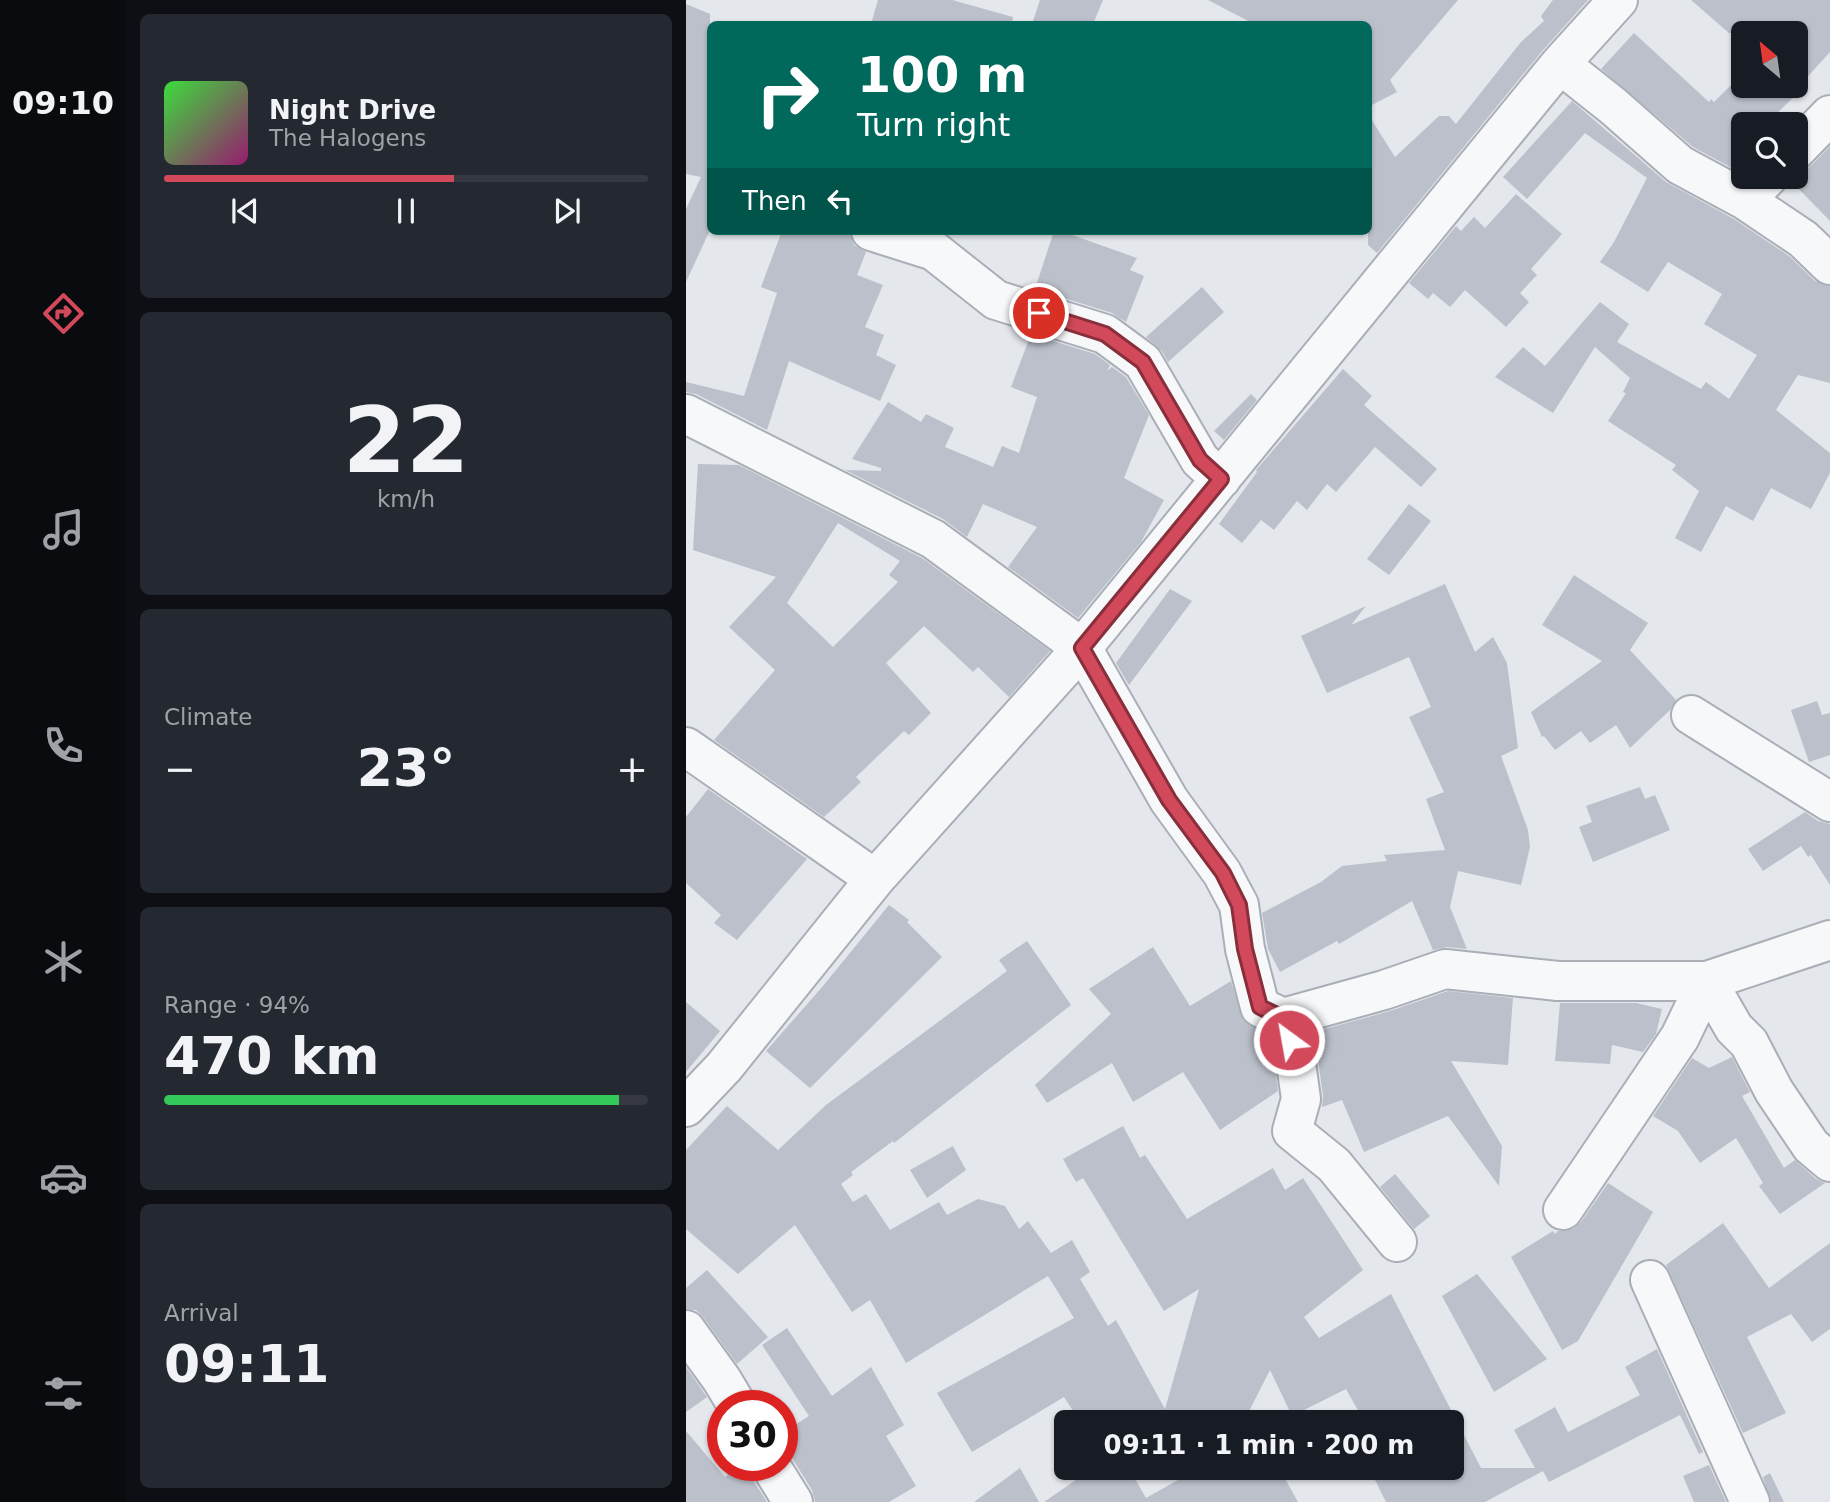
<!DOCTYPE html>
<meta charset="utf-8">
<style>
:root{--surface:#171b24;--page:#242831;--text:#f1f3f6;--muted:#9ea1a6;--line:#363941;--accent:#d1495b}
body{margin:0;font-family:"DejaVu Sans",sans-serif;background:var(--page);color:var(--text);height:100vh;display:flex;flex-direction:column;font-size:26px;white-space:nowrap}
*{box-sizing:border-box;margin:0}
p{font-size:23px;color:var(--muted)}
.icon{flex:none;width:38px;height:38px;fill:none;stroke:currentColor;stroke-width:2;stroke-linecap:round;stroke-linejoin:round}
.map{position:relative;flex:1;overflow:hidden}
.details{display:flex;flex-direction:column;gap:14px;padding:14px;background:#0d0f14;width:560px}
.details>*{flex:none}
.guide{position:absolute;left:21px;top:21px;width:665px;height:214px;border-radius:10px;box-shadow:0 2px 5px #0004;background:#00695c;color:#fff;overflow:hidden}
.needle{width:46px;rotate:331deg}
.buttons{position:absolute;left:1045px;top:21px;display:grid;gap:14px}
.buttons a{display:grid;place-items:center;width:77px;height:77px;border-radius:10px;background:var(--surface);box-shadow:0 2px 5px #0004;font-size:35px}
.speed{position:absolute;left:21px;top:1390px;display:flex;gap:14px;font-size:35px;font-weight:700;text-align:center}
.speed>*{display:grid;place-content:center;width:91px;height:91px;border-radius:50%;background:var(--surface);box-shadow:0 2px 5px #0004;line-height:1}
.speed .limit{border:10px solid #d22;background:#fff;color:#111}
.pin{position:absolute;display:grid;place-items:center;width:60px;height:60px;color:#fff;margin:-30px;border:4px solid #fff;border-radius:50%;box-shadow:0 2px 7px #0007}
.me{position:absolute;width:77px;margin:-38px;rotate:328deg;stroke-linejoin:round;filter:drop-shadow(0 0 5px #0008)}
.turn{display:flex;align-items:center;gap:24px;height:147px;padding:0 35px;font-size:32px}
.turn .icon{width:91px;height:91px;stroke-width:2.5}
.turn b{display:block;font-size:49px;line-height:60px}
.then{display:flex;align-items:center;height:66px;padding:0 35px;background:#0003;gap:14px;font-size:26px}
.big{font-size:52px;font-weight:700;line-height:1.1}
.details .card{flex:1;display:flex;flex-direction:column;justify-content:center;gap:10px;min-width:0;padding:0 24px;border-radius:10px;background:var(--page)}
.details .dial{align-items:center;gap:0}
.dial b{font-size:91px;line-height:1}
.song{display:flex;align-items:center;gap:21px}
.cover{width:84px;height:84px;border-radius:10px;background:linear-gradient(135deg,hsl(120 70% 55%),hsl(320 70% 35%))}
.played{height:7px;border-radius:4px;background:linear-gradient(90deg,var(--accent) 60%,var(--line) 60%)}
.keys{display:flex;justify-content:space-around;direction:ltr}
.heat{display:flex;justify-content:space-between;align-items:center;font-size:38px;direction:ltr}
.charge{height:10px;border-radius:5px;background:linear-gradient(90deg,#34c759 94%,var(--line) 0)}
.trip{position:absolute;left:368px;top:1410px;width:410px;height:70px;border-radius:10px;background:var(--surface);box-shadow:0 2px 5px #0004;font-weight:700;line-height:70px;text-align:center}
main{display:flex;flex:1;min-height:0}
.tab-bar{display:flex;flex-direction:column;width:126px;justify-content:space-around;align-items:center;background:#090b0e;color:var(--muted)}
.tab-bar .icon{width:49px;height:49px}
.tab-bar .on{color:var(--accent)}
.tab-bar b{font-size:32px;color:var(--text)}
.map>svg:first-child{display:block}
</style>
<main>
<nav class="tab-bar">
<b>09:10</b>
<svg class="icon on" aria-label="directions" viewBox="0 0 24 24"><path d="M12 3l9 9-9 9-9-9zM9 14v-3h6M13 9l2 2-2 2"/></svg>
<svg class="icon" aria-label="music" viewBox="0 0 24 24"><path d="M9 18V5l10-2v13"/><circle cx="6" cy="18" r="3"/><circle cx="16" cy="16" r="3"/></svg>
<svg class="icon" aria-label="phone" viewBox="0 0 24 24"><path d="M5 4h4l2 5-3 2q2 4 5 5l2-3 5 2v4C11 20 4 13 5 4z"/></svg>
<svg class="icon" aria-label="climate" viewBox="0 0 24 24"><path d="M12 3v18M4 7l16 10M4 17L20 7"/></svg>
<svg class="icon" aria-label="car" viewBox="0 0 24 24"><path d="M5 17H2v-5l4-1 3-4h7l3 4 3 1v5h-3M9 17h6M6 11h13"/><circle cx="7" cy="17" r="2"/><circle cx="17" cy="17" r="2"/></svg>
<svg class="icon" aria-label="filters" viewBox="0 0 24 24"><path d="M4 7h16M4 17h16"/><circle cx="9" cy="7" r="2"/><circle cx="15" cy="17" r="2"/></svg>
</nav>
<section class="details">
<div class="card">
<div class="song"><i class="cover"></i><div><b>Night Drive</b><p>The Halogens</p></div></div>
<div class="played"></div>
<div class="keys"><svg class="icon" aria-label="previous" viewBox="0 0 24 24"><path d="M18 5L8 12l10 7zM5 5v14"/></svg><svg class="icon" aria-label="pause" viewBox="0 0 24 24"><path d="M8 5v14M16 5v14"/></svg><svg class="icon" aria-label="next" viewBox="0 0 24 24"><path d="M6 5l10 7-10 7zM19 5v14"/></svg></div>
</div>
<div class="card dial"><b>22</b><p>km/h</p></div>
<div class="card"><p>Climate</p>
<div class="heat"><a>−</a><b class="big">23°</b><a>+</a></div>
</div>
<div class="card"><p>Range · 94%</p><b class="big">470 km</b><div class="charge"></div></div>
<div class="card"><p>Arrival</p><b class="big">09:11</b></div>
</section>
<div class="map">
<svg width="1144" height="1502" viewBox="0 0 1144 1502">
<rect width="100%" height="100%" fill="#e4e7ec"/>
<!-- building -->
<path fill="#bbc0ca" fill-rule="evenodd" d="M192 0H266L327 17 326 24H185Z
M354 0H417L407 24H346Z
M522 0H772L704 80 711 92 682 107V24H568Z
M867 0H902L857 50 691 253 682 245V114L709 157 753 116H763L770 124 835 42 858 21 855 16Z
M1005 0H1144V52L1113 86H1119L1080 124H1057V156L1046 168 1007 147 915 69 948 33 1023 102 1025 99 1028 102 1044 86H1110V33H1043Z
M0 4 24 14V230L0 282V209L15 177 0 174Z
M886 101 980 182 1048 219 1103 256 1129 281 1144 286V383L1112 375 1090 410 1144 453V473L1125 509 1085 488 1067 521 1040 506 1015 552 989 538 1013 491 986 470 990 465 922 421 940 393 937 392 944 378 909 347 867 413 809 377 837 347 859 366 914 302 943 324 931 342 1015 389 1020 382 1043 399 1071 355 1018 324 1036 294 982 262 962 292 914 262 928 242 961 178 899 133 841 199 817 177Z
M1144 146V221L1103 179V177H1110V171H1117L1125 166Z
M830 194 876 234 845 269 851 275 834 293 843 302 820 327 779 290 764 307 747 293 742 299 723 283 770 226 775 231 788 217 799 228Z
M96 231H164L168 245 180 252 171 275 197 285 179 327 198 335 190 355 210 365 194 401 103 361 81 430 10 394 0 392V382L58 396 91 293 75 287Z
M368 231H375L451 258 444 270 458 276 440 322 426 313 349 289Z
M516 287 538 312 482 362 476 351 460 337Z
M345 334 409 354 424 365 421 371 426 367 440 377 463 415 438 478 478 500 455 542 392 618 322 567 351 527 297 504 281 537 257 519 159 470 195 471V468L166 459 202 402 235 422 240 414 268 428 259 447 307 467 316 446 333 453 351 397 325 387Z
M657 369 686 396 678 405 751 469 735 487 689 447 650 492 641 484 621 510 611 501 588 530 575 520 556 543 533 524 571 472 570 470Z
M565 394 571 400 538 440 528 431Z
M12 464 53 465 236 558 364 651 323 697 292 667 287 672 238 626 200 663 245 713 223 735 218 731 170 777 175 782 138 817 28 740 89 670 43 627 90 577 7 550ZM152 523 214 561 203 575 212 582 147 647 101 603Z
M723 504 745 521 703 575 681 559Z
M888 575 962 623 944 650 990 700 984 710 944 748 930 725 904 743 895 731 869 750 858 736 856 737 845 712 916 661 856 625Z
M759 584 789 652 807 637 821 663 832 748 815 756 842 830 844 847 835 885 772 871 764 907 781 949 761 947 747 950 726 901 653 944 651 941 594 972 582 949 576 913 635 882 656 866 701 861 698 855 759 850 740 799 758 792 723 717 745 707 723 657 641 693 615 636 680 606 665 625Z
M484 589 506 601 443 685 430 663Z
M1131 701 1136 715 1144 713V755L1123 762 1105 710Z
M954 787 959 799 969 795 984 830 907 862 893 827 906 822 900 806Z
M22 789 121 859 51 940 28 923 35 915 0 883V817Z
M1119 812 1132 821 1144 824V885L1125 855 1122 857 1115 846 1077 871 1062 849Z
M203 905 223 920 221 922 256 957 124 1088 80 1051 137 986Z
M341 941 385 1005 208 1143 207 1141 165 1172 167 1175 155 1184 167 1202 180 1194 204 1230 253 1202 261 1215 292 1199 319 1206 333 1229 342 1221 365 1253 386 1240 404 1272 394 1279 422 1326 430 1320 479 1409 513 1289 478 1311 397 1178 390 1182 377 1159 437 1126 454 1158 459 1155 501 1219 587 1168 599 1190 617 1178 677 1270 618 1317 633 1338 705 1294 795 1468H849L828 1430 869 1407 882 1432 954 1395 939 1367 971 1349 1017 1452 1013 1454 994 1415 863 1482 857 1471 799 1502H700L683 1468H765V1423H679L660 1389 606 1416 584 1370 557 1423H395L378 1397 286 1452 251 1393 388 1318 362 1276 220 1363 184 1300 166 1312 109 1225 52 1274 0 1229V1150L41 1106 92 1150 140 1105 321 971 313 960Z
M467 947 504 1006 545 981 557 1020 579 1033 589 1068 592 1091 534 1130 497 1072 447 1102 426 1063 361 1103 349 1085 425 1014 403 989Z
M762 991 827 998 822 1065 765 1061 816 1146 813 1186 762 1116 678 1152 656 1100 636 1107 637 1096 632 1060 624 1033 704 1011Z
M0 1002 34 1031 0 1072Z
M874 1003H950L976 1009 970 1034 957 1052 926 1045 924 1064 869 1061Z
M1046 1057 1064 1092 1056 1096 1098 1168 1109 1160 1130 1179 1139 1183 1094 1214 1073 1186 1077 1183 1050 1138 1014 1163 992 1131 967 1116 1006 1058 1023 1068Z
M267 1146 280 1170 241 1198 224 1170Z
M709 1174 744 1216 728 1229 694 1187Z
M922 1183 967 1212 892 1341 876 1350 825 1257 867 1231 869 1234 872 1231 887 1229 895 1222Z
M1037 1223 1083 1288 1144 1243V1329L1126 1342 1105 1314 1061 1337 1100 1413 1057 1433 980 1265Z
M21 1270 82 1337 51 1364 17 1317 10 1310 0 1309V1288Z
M791 1274 861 1359 808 1392 756 1296Z
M101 1328 146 1396 185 1367 218 1425 200 1436 230 1486 203 1502H129L126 1490 103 1453 96 1447V1433L123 1416 76 1345Z
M0 1367 21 1397 0 1412Z
M0 1431 39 1477 54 1465H62L65 1477 81 1502H0Z
M1023 1465 1040 1502H1008L997 1476Z
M334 1468 353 1502H288Z
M407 1468H443L460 1498 501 1475 498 1468H593L612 1502H358Z
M1084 1473 1098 1502H1085L1077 1477Z"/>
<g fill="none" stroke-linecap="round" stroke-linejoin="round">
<defs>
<path id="minor" d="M874 64 927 106 994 165 1059 200 1117 239 1144 265
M1110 150 1144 115
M1059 200 1082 177
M185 231 248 251 310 300 419 334 457 362 514 460 535 479
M0 414 247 539 396 648 483 800 536 873 553 905 559 949 574 1007 597 1018 698 990 759 969 872 981H1021L1144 940
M1005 715 1144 802
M0 747 189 879
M1021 981 1048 1028 1063 1043 1088 1091 1125 1146 1144 1162
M597 1018 610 1063 615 1099 606 1131 648 1165 711 1242
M0 1107 38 1067 189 879 396 648 874 64 932 0
M877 1210 994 1037 1021 981
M964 1280 1064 1502
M0 1330 36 1380 51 1405
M84 1465 107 1502"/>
</defs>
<!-- minor casing -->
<use href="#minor" stroke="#a9aeb7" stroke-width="42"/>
<!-- minor -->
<use href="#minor" stroke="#f7f8fa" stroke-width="38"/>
</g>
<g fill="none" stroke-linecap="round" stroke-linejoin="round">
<defs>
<path id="route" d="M353 313 419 334 457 362 514 460 535 479 396 648 483 800 537 873 553 905 559 949 574 1007 597 1018 603 1040"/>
</defs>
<!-- route casing -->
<use href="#route" stroke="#882f3b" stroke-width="18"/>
<!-- route -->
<use href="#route" stroke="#d1495b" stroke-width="12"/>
</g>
</svg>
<div class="buttons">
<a><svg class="needle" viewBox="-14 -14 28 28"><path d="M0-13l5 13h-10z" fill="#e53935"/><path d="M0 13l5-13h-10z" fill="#9ea1a6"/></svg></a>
<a><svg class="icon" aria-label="search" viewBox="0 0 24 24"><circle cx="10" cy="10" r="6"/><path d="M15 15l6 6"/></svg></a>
</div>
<div class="speed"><div class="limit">30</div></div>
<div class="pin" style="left:353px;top:313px;background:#d93025"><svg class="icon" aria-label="arrive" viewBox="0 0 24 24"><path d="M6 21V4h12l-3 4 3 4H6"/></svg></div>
<svg class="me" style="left:603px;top:1040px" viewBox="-20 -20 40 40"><circle r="17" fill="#d1495b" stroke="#fff" stroke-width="3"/><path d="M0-11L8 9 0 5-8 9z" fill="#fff"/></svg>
<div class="trip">09:11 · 1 min · 200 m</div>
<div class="guide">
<div class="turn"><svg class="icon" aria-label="right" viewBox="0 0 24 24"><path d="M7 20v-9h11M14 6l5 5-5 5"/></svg><div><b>100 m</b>Turn right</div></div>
<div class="then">Then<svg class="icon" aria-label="left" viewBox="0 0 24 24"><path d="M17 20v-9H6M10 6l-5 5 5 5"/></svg></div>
</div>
</div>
</main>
